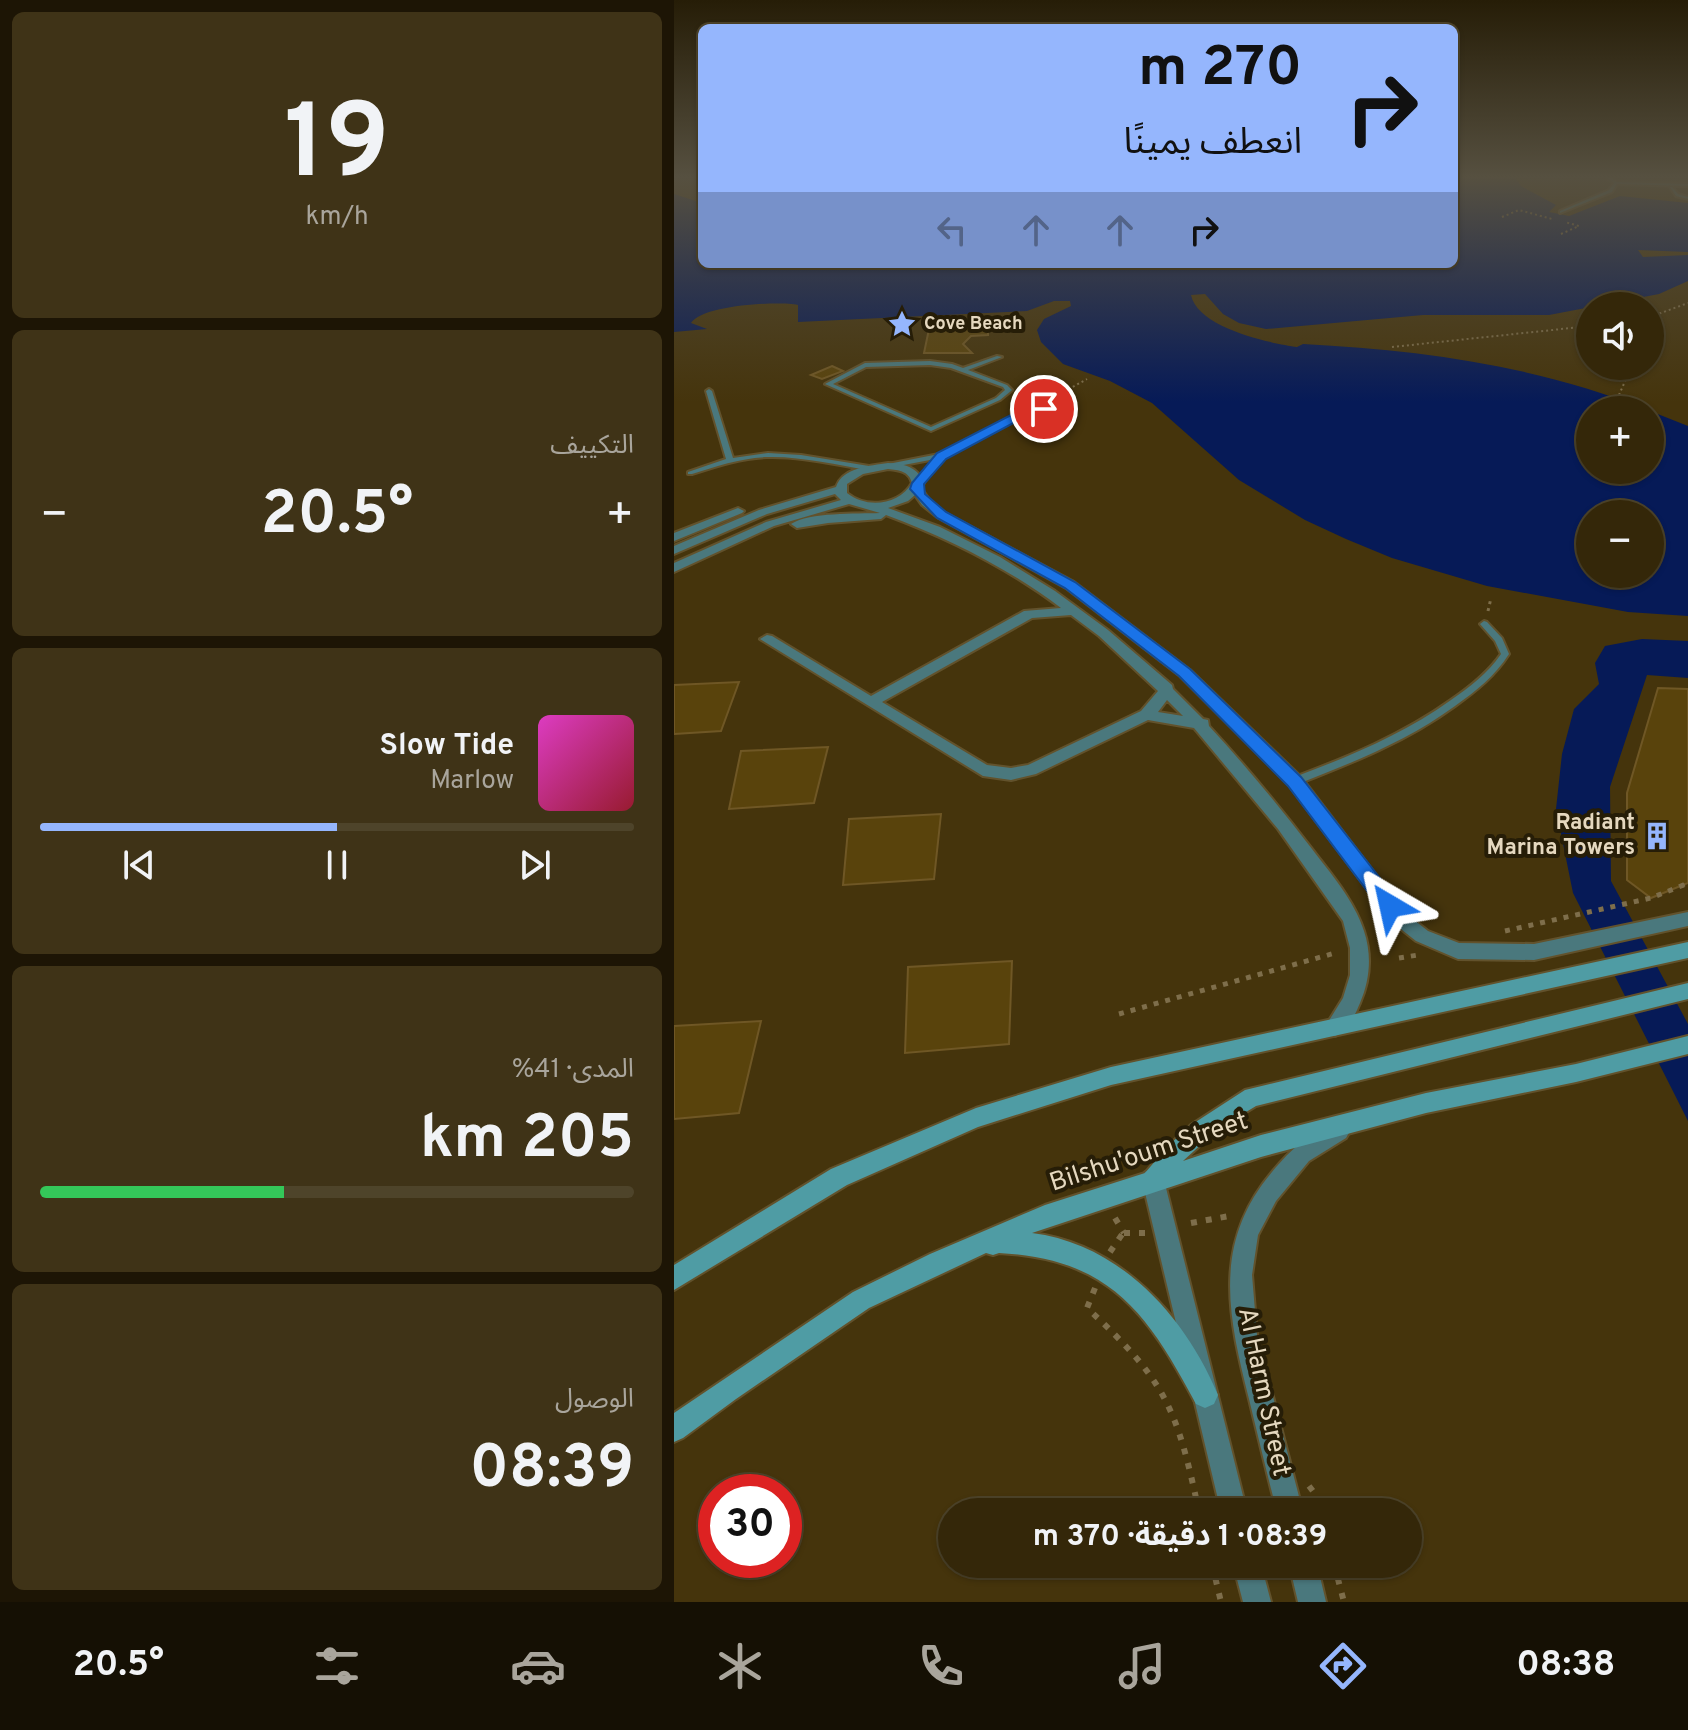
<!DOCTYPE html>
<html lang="ar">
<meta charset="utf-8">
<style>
:root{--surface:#342709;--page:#3f3317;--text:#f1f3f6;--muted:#a9a59c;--line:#4e442a;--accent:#95b6fd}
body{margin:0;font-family:Overpass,"Noto Sans Arabic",sans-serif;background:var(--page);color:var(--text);direction:rtl;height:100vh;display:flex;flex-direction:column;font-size:30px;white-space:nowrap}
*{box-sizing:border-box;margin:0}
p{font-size:26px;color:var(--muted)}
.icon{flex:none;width:44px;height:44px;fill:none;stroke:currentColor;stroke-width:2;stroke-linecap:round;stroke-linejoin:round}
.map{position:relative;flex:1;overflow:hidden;direction:ltr}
.panel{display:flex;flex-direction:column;gap:12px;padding:12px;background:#1d1505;width:674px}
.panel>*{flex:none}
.hud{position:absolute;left:24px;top:24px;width:760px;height:244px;border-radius:12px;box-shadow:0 2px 6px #0004,0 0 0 2px var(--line);direction:rtl;background:#95b6fd;color:#111;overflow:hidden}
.tools{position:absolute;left:902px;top:292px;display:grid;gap:16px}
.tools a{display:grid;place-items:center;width:88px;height:88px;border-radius:50%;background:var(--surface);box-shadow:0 2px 6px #0004,0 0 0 2px var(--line);font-size:40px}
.speed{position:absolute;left:24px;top:1474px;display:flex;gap:16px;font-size:40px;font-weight:700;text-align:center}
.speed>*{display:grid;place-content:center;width:104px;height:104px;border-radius:50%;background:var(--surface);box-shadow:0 2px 6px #0004,0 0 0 2px var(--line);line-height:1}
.speed .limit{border:12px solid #d22;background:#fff;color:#111}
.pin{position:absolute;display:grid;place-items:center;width:68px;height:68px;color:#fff;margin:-34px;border:4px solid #fff;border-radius:50%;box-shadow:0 2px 8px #0007}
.me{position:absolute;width:88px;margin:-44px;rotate:324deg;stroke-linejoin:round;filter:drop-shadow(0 0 6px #0008)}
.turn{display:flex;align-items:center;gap:28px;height:168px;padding:0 24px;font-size:36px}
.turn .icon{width:104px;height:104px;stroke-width:2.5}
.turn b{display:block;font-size:56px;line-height:68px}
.lanes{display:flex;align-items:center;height:76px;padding:0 24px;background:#0003;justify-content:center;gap:40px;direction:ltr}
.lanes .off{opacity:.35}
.big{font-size:60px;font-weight:700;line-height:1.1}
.panel .card{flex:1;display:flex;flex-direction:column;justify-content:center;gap:12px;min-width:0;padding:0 28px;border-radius:12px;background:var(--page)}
.panel .dial{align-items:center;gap:0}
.dial b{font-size:104px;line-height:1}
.song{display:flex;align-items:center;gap:24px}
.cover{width:96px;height:96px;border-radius:12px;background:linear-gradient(135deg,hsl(310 70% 55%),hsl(350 70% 35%))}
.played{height:8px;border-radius:4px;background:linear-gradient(90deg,var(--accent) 50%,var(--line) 50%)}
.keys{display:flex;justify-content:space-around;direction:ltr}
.heat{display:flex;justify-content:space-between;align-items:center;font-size:44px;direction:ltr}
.charge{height:12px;border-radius:6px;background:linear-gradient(90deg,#34c759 41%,var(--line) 0)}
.trip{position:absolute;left:264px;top:1498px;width:484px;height:80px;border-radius:40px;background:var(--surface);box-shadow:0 2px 6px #0004,0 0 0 2px var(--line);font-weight:700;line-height:80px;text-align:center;direction:rtl}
.tab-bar{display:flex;height:128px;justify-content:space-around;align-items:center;background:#151004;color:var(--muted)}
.tab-bar .icon{width:56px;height:56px}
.tab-bar .current{color:var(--accent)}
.tab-bar b{font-size:36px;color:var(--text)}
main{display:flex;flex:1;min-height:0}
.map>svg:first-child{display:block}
</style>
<main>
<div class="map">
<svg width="1014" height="1602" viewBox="0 0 1014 1602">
<rect width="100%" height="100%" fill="#45340c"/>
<!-- water -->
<path fill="#061a57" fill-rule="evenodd" d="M780 178H842L847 186 882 205 875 212 895 216 946 196 1014 203V252L964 250 969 257 1014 255V281L985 294 875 315H749L592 329 565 323 549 314 531 294 517 295C524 328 595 343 623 347L629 344C747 350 864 366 974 410H916V470H976V411L1014 426V616L954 612 813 586 718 558 672 539 631 520 565 480 478 403 436 381 389 364 367 342 363 330 370 319 397 306 396 301H380L353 311 124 322V305C103 301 29 305 17 323L33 329 0 332V194L28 203V264H780ZM916 514H976V574H916Z
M968 639 1014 641V678L973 675 936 787 937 881 1014 1024V1121L899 893 882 809 888 754 900 709 925 684 921 663 931 646Z"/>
<!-- building -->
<path fill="#59430c" stroke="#6f5725" stroke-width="2" d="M314 327V335L297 336 289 344 298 353H250L255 329Z
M158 366 169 371 148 379 137 375Z
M65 682 47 731 0 734V685Z
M984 688 1014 689V883L977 898 953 880V793Z
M154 747 140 803 55 809 67 751Z
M267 814 260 879 169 885 175 819Z
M338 961 335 1044 231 1053 234 967Z
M87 1021 65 1113 0 1119V1026Z"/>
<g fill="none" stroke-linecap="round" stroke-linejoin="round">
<defs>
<path id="lane" d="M933 178H937L943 182 1014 184V186L943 184 938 192 886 213V211L935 190 940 183Z
M996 187H998L1004 194 1014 197V199L1002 196Z
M323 356 328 357 294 370 333 385 338 390 337 391 326 400 257 431 151 384 191 363 256 361 278 364 289 368ZM256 365 277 368 329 387 331 390 322 398 257 427 159 384 192 367Z
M35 389 38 391 59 458 94 453 127 455 195 466 198 468 195 470C162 465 127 456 93 457 67 458 43 466 18 474H14V472L52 459 32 391Z
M348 405H367L374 412 363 421 342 420 269 458 246 484 241 483 261 459 214 468 211 466 214 464 265 454 338 417 337 410ZM351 408H363L367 412 361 417 344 416 342 412Z
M810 621 813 622 828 638 835 654C821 676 802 691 781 706 733 741 680 762 624 784H618L616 781 618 778C674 757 728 735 777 700 796 687 814 673 827 654L821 641 806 624Z"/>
<path id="street" d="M214 463C230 464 243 466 250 483L247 488 256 501 271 513 400 582 516 670 627 777 730 912 754 931 785 943 860 944 1014 912V926L860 960 784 959 742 941 718 922 615 785 506 676 392 588 263 517 248 505 241 495 234 501 214 508 266 527 326 557 381 591 434 630 498 685 499 689 529 719 534 720 535 726C571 765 605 806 638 849 657 874 680 900 690 931 698 955 696 980 686 1003 681 1015 674 1031 661 1036L654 1033 651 1027 669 998 676 975V948L669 921 604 829 520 728 474 720 362 774 337 780 309 776 86 639 93 635 98 636 197 696 350 611 387 608C334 568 274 538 212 515L207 519 154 523 123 528 117 524C136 512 182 514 206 513L175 504 100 526 0 572V563L92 522 167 500 161 494 93 514 0 554V546L85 510 162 487C169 467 196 466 214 463ZM214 469C225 470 235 471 238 483 225 505 193 509 173 493V484L189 474ZM397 615 425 636 484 691 467 711 354 765 337 768 313 765 208 702 358 618ZM493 700 509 716 484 712Z
M64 508 70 511 68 513 0 541V533Z
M665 1121 672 1124 676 1131 672 1138 635 1161 602 1201 584 1235 578 1275 583 1335 629 1512H603C593 1474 584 1436 575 1399 554 1316 538 1243 598 1172 618 1148 635 1133 665 1121Z
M479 1169 487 1172 490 1180 573 1512H547L468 1180 471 1172Z
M559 1564H587L597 1602H569Z
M615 1564H643L652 1602H624Z"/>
<path id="secondary" d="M1014 942V958L437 1085 304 1127 173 1185 0 1290V1265L157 1169 302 1108 437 1067Z
M1014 983V999L582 1106 544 1129 509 1161 587 1135 752 1093 902 1064 1014 1036V1054L902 1082 752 1113 587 1157 358 1233C446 1244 511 1316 544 1395L540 1404 531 1408 522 1404C473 1312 436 1259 325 1253L319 1255 312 1253 195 1308 62 1399 9 1438 0 1442V1413L179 1292 256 1254 371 1205 471 1173 494 1146 517 1125 571 1090Z"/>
</defs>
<!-- lane casing -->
<use href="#lane" stroke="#62522c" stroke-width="4"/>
<!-- street casing -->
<use href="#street" stroke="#62522c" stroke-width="4"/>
<!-- secondary casing -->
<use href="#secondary" stroke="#62522c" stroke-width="4"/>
<!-- path-far4 -->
<path stroke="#7e6e4b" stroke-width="2" stroke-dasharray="2 3" stroke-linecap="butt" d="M828 217 845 210 878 219
M887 234 905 226 891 222
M976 317 1014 303
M718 347 916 326
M945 395 952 379 948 366
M377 399 413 379"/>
<!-- path-far3 -->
<path stroke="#7e6e4b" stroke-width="3" stroke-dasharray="3 4" stroke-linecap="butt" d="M814 611 817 598"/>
<!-- path-far2 -->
<path stroke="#7e6e4b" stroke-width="4" stroke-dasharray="4 6" stroke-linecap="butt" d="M1007 886 1014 883"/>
<!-- path-far1 -->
<path stroke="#7e6e4b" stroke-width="5" stroke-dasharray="5 7" stroke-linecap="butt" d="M831 931 977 898 1012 884
M725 958 744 955
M445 1014 661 953"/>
<!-- path -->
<path stroke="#7e6e4b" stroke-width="6" stroke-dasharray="6 9" stroke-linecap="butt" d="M441 1218 450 1233
M517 1223 561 1215
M450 1233H471
M436 1252 449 1233
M421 1288 413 1308C492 1381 503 1408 525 1512
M635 1486 642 1495 647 1512
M538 1564 547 1602
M660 1564 670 1602"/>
<!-- lane -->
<use href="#lane" fill="#4a787d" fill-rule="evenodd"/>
<!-- street -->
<use href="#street" fill="#4a787d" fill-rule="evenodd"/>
<!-- secondary -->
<use href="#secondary" fill="#4f9ca4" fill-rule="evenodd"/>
</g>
<!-- sky -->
<linearGradient id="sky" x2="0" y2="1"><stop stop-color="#261d07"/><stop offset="0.44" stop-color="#565040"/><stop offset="1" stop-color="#565040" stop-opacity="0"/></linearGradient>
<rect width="1014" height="402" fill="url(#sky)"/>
<!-- route -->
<path fill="#1a73e8" stroke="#114b97" stroke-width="2" d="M366 407H374L377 412 367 421H343L272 459 250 484 251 494 272 512 401 582 516 669 627 777 723 900 726 906 723 912H709L614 786 505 676 391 588 263 518 236 489 238 483 263 453 337 415H360Z"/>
<!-- icons -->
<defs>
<symbol id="sight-bare" viewBox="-9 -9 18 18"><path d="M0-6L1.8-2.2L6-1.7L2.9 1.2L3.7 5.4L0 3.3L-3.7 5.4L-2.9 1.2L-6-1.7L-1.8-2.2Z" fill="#95b6fd" stroke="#261d07" stroke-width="2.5" paint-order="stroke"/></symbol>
<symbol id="building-bare" viewBox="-9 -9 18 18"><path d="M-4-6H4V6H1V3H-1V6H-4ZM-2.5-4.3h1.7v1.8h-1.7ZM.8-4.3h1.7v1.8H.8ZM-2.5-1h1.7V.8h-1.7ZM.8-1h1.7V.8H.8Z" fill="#95b6fd" stroke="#261d07" stroke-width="2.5" paint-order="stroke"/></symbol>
</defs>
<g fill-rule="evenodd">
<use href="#sight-bare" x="208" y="304" width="40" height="40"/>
<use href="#building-bare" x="963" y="816" width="40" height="40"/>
</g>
<g text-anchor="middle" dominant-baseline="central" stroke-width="8" stroke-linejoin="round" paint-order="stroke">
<!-- far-poi labels -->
<g font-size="18" font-weight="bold" fill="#e5d8bf" stroke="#261d07" text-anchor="start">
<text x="250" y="324">Cove Beach</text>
</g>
<!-- poi labels -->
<g font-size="22" font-weight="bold" fill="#e5d8bf" stroke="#261d07" text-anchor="end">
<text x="961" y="823">Radiant<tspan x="961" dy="25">Marina Towers</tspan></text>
</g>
<!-- near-street labels -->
<g font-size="26" fill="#e5d8bf" stroke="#261d07">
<text transform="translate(475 1153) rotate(-18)">Bilshu'oum Street</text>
<text transform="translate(589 1392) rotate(78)">Al Harm Street</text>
</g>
</g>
</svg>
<div class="tools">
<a><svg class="icon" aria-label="sound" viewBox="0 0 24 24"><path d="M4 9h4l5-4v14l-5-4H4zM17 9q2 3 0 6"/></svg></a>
<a>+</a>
<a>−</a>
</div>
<div class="speed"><div class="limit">30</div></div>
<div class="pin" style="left:370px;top:409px;background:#d93025"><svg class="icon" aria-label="arrive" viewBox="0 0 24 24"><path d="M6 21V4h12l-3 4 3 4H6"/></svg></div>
<svg class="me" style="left:716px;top:906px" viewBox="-20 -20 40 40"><path d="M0-17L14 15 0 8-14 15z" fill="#1a73e8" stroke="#fff" stroke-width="4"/></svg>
<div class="trip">08:39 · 1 دقيقة · 370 m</div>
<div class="hud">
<div class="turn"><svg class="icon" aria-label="right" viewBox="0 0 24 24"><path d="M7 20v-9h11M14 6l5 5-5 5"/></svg><div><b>270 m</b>انعطف يمينًا</div></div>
<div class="lanes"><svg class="icon off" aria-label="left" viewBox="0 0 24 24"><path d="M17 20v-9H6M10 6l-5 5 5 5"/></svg><svg class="icon off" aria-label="ahead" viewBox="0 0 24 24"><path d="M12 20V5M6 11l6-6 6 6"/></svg><svg class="icon off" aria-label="ahead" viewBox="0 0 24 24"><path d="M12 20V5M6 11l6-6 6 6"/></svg><svg class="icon" aria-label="right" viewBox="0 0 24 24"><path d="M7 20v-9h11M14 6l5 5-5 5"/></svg></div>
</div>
</div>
<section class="panel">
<div class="card dial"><b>19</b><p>km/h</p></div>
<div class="card"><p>التكييف</p>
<div class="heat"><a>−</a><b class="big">20.5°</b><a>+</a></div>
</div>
<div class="card">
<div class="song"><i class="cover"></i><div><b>Slow Tide</b><p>Marlow</p></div></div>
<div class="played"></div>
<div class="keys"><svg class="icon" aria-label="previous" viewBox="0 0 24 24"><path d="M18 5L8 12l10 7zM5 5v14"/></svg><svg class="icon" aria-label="pause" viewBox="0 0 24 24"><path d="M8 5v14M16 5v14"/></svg><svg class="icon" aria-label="next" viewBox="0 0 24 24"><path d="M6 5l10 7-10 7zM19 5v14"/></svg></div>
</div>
<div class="card"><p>المدى · 41%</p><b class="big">205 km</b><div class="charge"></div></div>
<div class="card"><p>الوصول</p><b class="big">08:39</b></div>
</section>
</main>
<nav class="tab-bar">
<b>08:38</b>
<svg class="icon current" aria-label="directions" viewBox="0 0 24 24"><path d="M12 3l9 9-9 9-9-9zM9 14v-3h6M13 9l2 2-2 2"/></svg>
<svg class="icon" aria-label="music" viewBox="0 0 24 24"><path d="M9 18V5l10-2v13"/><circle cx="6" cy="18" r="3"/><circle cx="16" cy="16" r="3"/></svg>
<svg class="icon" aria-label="phone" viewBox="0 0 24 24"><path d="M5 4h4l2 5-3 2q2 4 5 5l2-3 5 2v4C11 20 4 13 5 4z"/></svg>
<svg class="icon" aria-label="climate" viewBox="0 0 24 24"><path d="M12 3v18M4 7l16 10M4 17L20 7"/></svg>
<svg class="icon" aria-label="car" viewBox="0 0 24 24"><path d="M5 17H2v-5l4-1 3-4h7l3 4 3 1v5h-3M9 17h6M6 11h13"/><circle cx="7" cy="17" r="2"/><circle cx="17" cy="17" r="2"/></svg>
<svg class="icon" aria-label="filters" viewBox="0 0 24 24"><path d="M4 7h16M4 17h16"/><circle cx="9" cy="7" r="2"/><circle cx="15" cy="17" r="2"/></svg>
<b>20.5°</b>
</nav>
